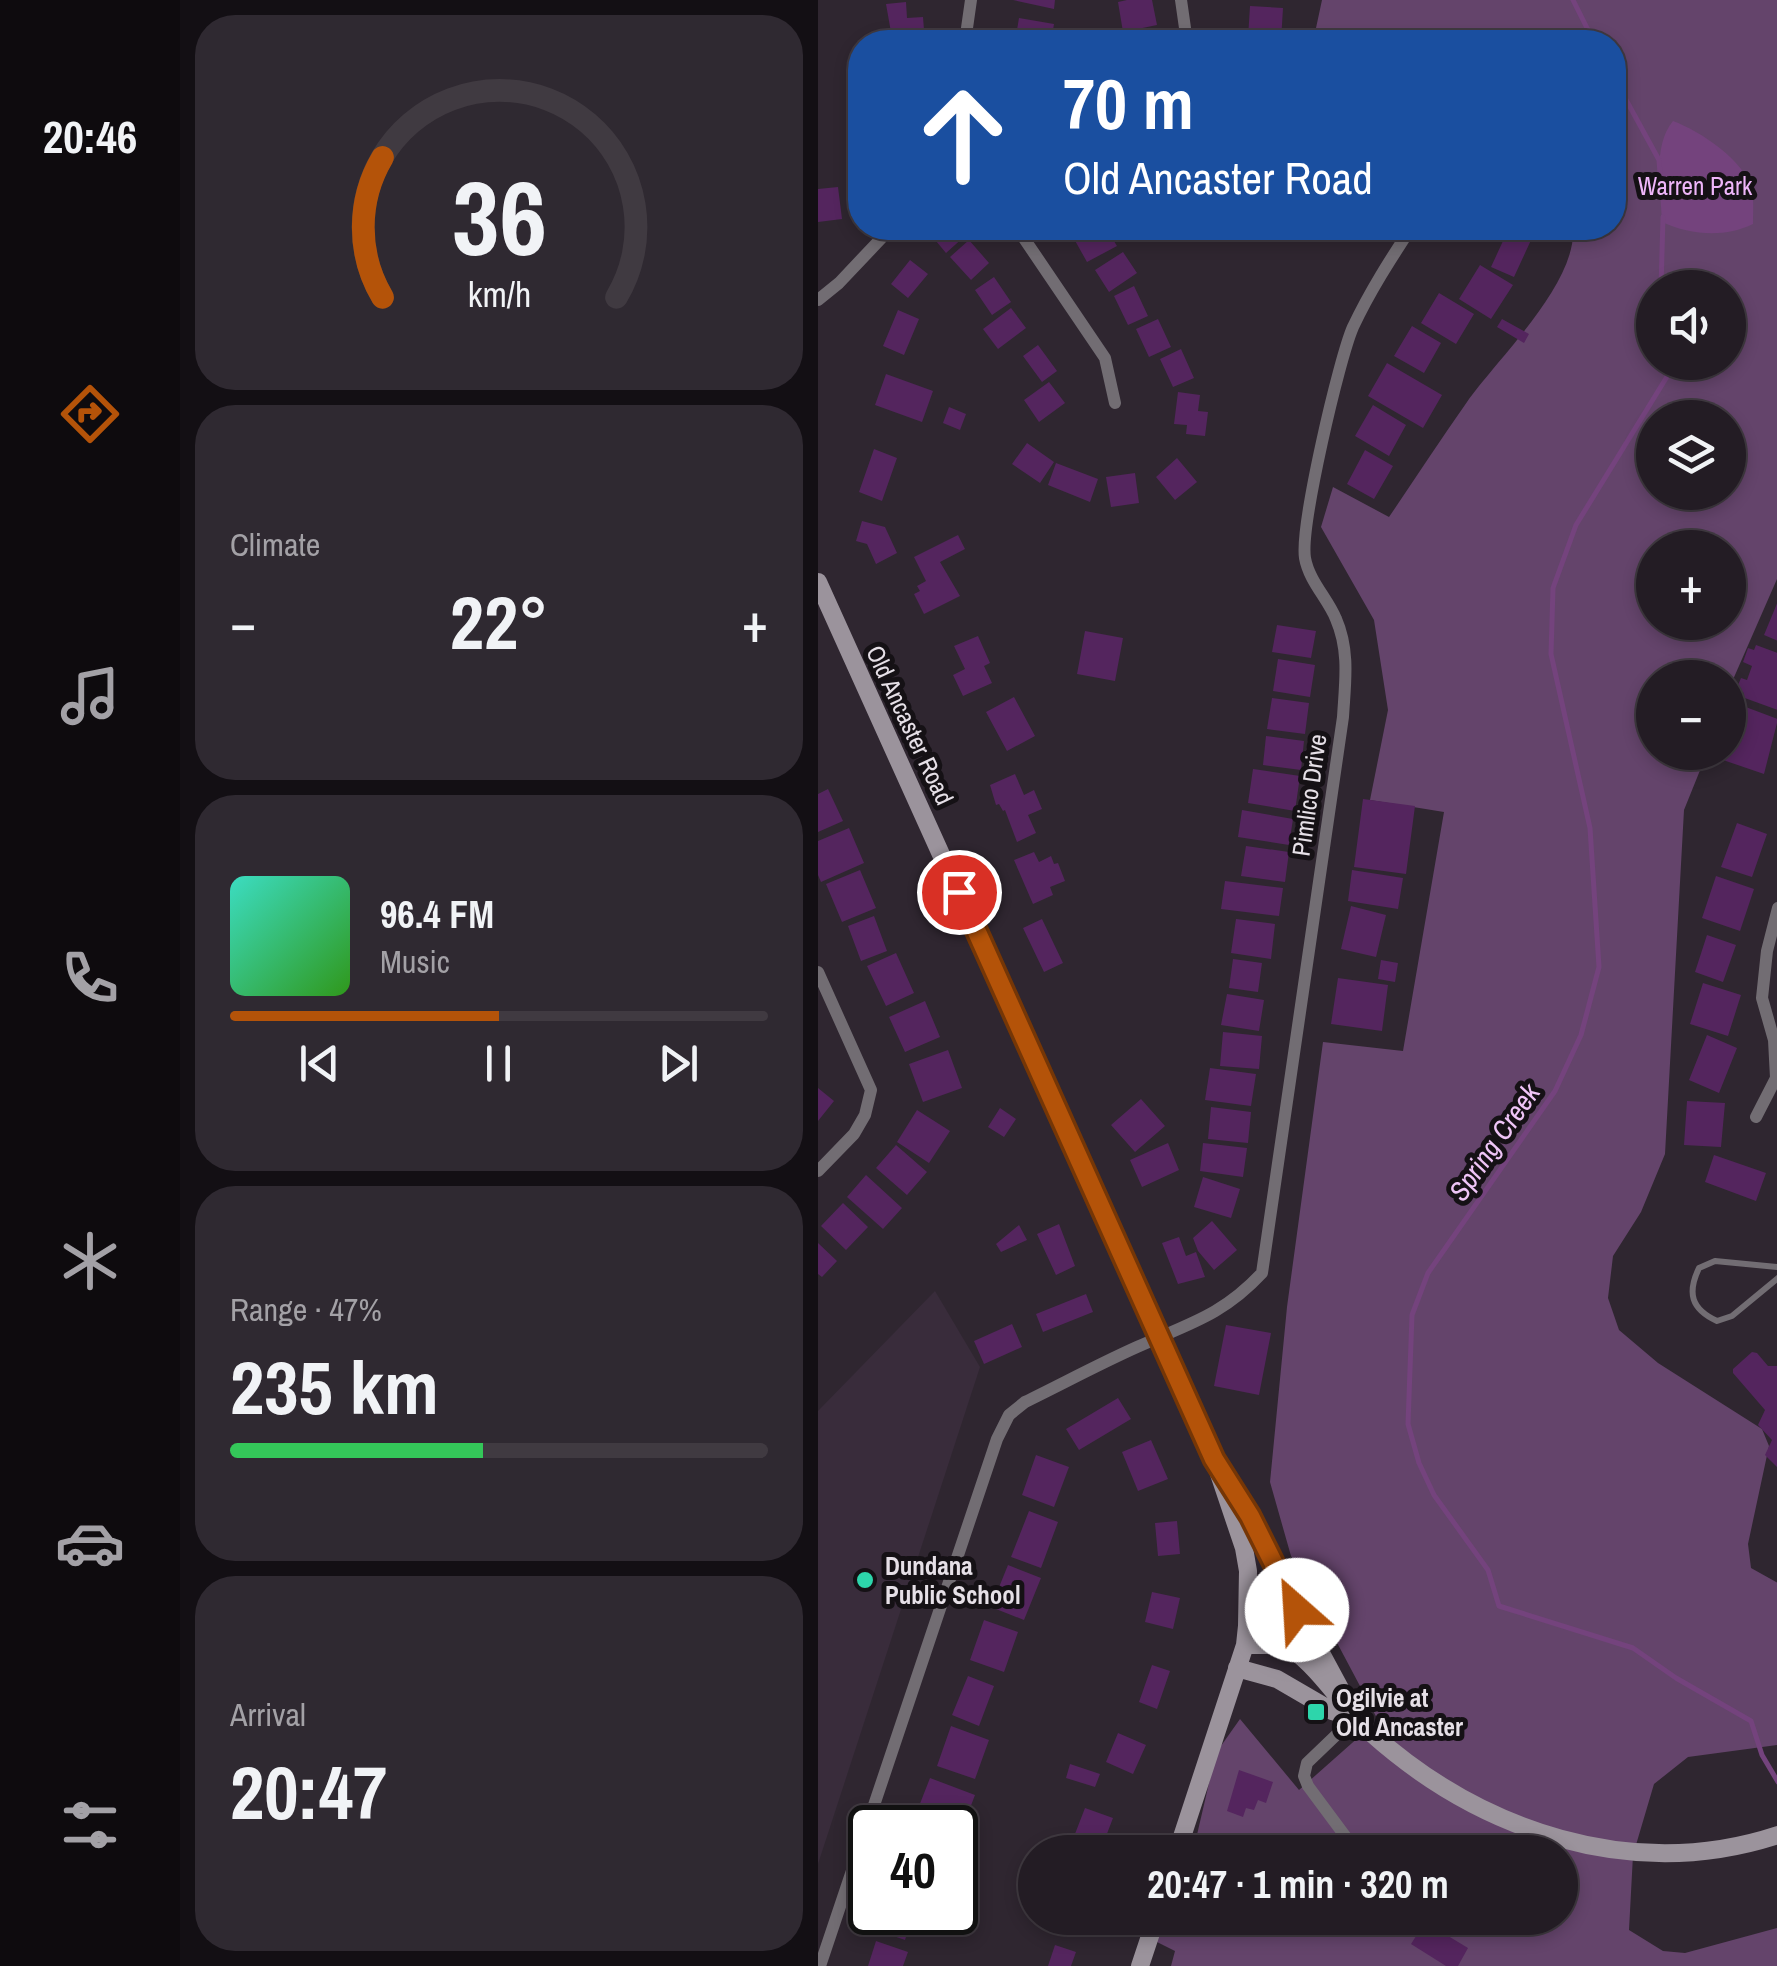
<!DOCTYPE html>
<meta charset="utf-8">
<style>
:root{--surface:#231c24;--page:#2f2931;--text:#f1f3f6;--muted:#a3a1a6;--line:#403a41;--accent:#b45309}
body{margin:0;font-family:"Archivo Narrow",sans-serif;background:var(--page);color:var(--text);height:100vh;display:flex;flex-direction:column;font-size:38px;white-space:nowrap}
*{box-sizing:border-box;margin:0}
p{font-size:32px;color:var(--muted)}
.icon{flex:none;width:55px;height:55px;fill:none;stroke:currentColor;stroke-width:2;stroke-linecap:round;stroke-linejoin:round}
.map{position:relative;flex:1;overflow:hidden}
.sheet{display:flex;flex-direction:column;gap:15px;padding:15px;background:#130f14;width:638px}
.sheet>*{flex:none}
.banner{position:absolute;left:30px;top:30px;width:778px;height:210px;border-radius:40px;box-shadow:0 5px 15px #0003,0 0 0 2px var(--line);background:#1a4fa0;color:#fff;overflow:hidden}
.tools{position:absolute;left:818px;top:270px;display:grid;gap:20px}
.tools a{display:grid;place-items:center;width:110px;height:110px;border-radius:50%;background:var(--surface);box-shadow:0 5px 15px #0003,0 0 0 2px var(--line);font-size:50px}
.speed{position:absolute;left:30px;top:1805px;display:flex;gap:20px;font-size:50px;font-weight:700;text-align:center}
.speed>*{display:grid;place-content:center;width:130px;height:130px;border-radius:50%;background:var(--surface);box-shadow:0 5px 15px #0003,0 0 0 2px var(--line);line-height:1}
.speed .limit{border:5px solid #111;border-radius:15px;background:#fff;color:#111}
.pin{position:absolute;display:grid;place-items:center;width:85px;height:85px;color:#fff;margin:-42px;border:5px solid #fff;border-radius:50%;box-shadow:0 2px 10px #0007}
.me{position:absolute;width:110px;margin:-55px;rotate:334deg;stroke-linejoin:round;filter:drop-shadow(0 0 8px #0008)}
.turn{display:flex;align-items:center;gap:35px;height:210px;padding:0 50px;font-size:45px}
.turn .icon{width:130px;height:130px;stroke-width:2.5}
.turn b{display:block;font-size:70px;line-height:85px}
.big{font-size:75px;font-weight:700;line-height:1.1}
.sheet .card{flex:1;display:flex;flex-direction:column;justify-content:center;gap:15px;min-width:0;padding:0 35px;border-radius:40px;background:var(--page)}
.sheet .dial{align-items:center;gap:0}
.dial svg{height:260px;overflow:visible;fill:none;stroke:var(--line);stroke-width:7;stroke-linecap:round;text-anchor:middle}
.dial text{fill:var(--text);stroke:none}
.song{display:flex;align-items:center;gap:30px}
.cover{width:120px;height:120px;border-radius:15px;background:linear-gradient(135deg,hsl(170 70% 55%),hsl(110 70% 35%))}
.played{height:10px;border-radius:5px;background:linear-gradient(90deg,var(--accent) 50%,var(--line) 50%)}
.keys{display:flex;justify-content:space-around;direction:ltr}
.heat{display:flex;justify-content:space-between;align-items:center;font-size:55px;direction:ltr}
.charge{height:15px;border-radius:8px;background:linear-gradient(90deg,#34c759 47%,var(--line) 0)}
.trip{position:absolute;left:200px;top:1835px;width:560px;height:100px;border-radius:50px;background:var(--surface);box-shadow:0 5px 15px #0003,0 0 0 2px var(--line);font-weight:700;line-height:100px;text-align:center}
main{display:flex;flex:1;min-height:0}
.menu{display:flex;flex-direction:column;width:180px;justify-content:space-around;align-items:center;background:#0e0b0e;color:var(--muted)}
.menu .icon{width:70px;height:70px}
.menu .selected{color:var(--accent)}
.menu b{font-size:45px;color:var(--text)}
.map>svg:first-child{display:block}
</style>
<main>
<nav class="menu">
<b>20:46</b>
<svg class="icon selected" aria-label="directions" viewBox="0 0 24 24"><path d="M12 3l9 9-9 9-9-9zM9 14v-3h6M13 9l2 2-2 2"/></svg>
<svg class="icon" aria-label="music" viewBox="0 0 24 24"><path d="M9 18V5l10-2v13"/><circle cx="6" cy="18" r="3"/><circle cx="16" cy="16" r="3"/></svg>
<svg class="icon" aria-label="phone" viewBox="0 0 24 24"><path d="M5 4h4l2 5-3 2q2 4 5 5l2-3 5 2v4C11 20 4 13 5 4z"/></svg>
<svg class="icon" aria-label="climate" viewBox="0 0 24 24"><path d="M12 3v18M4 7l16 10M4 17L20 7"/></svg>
<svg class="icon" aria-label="car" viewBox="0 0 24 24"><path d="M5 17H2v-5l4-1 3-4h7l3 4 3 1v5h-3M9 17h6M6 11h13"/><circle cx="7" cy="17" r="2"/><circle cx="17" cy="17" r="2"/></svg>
<svg class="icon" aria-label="filters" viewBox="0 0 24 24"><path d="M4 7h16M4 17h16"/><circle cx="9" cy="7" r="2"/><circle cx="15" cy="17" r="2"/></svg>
</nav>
<section class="sheet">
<div class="card dial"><svg viewBox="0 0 100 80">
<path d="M14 69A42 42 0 1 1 86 69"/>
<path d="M14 69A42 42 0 0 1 14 26" stroke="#b45309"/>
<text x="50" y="56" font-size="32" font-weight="700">36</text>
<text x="50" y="72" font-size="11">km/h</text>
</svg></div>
<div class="card"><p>Climate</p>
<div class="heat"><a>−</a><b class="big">22°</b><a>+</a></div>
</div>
<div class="card">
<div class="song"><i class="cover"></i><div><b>96.4 FM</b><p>Music</p></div></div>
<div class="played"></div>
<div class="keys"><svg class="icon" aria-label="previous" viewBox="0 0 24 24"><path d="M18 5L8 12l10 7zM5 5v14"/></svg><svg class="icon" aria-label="pause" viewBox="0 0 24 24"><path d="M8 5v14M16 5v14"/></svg><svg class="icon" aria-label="next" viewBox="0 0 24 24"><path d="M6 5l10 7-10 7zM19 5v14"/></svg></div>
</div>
<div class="card"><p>Range · 47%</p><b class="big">235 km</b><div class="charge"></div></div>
<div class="card"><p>Arrival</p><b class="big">20:47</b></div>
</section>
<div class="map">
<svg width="960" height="1966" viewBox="0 0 960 1966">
<rect width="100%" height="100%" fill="#2f2630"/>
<!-- built -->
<path fill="#392c3b" d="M117 1291 162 1367 0 1864V1411Z"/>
<!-- green -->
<path fill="#64446b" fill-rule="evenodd" d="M504 0H959V579L910 691V678H835V752L889 753 866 810 847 1154 823 1212 795 1256 790 1298 801 1330 840 1363 944 1429 951 1446 930 1544 933 1568 960 1583 959 1745 870 1757 836 1784 815 1855 811 1930 845 1951 867 1953 959 1928V1966H353L357 1951 337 1941 347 1918H742V1852H375L398 1753 422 1719 481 1790 560 1720 473 1556 452 1482 469 1307 505 1042 585 1051 626 812 552 800 570 710 556 620 503 527 515 487 571 517C597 479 622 440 649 402 679 359 759 284 755 228H795V42H495ZM835 288H910V362H835ZM835 418H910V492H835ZM835 548H910V622H835Z"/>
<!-- water -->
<path fill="#74437d" d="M855 121C882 131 928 161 934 191 936 201 935 214 935 224 907 238 872 235 844 222 843 191 834 146 855 121Z"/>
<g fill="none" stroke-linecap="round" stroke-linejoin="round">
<!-- stream -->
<path stroke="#74437d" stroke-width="5" d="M755 0 776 42
M795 76 841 160 843 187
M843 288 845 217
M858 362 758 525 735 588 733 654 772 828 781 967 763 1035 737 1091 610 1273 594 1315 590 1424 601 1463 616 1495 670 1570 681 1606 815 1648 858 1678 933 1721 944 1755 960 1782"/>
</g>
<!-- building -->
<path fill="#54255e" d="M195 0H237L236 9Z
M309 0H334L339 25 305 32 300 2Z
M88 2 89 18 105 17 106 30 90 31V36L74 38 68 4Z
M432 6 465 8 463 41 430 38Z
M201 18 236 24 233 42H197Z
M20 187 24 219 0 222V189Z
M121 228H150L144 233 147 236 128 253 113 235Z
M272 228H288L299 246 269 262 255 237Z
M691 228 714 238 696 277 673 267Z
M151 240 171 263 153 280 132 257Z
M305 252 319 273 291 292 277 270Z
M92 260 110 274 90 298 73 284Z
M662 265 695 285 673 319 641 299Z
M176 277 193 302 174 315 157 290Z
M316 286 330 316 310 325 296 296Z
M621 293 656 314 638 344 603 323Z
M193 308 208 328 180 349 165 329Z
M80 310 101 319 86 355 65 346Z
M340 319 353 347 331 357 318 329Z
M684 319 711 334 706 343 679 327Z
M594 326 623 343 606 373 576 356Z
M220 345 239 371 224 382 205 356Z
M363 349 376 378 355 387 342 359Z
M569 363 624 395 605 428 550 396Z
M68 374 115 391 104 422 57 405Z
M231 382 247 403 221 422 206 400Z
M360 392 382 395 380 411 390 412 387 436 368 434 369 425 356 424Z
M555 405 588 425 571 456 537 436Z
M131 407 148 414 142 430 125 423Z
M209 443 236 462 222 483 194 464Z
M56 449 79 458 64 501 41 492Z
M547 450 575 466 556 499 529 484Z
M359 458 379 482 357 500 338 477Z
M238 463 280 479 272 502 230 485Z
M317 473 321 503 293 507 288 477Z
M44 521 67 527 79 553 58 564 49 544 38 541Z
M140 535 147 549 122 562 142 596 106 614 96 594 102 591 99 586 108 581 96 557Z
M960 601V641L946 635Z
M459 625 498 631 493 658 454 652Z
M267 631 305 638 297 681 259 674Z
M160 636 172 663 166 666 174 683 145 696 135 675 147 669 136 646Z
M938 645 960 653V710L924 697 926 693 918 690 923 678 929 680 934 666 925 662 930 648 936 650Z
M460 659 497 665 492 697 455 691Z
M196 697 217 736 189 751 168 712Z
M454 698 491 703 487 734 449 729Z
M925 706 960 719 946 774 905 760 920 729 917 728Z
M448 736 486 741 483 770 445 765Z
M435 769 482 776 477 811 430 803Z
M197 774 206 795 216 790 224 809 210 815 218 833 199 842 187 810 185 811 181 804 178 805 172 785Z
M10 789 25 821 0 832V794Z
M545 799 597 806 588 874 536 867Z
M424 810 475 819 471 845 420 837Z
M919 823 949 834 934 877 903 867Z
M31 828 46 863 3 882 0 875V841Z
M428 846 471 852 467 882 423 876Z
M216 852 221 862 233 856 236 864 240 863 247 881 232 887 235 895 215 904 196 860Z
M42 870 58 908 24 922 8 884Z
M534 870 585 878 580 909 530 901Z
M898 876 936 889 922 931 884 918Z
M407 881 465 888 461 916 403 909Z
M533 906 568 915 558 957 523 949Z
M56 916 69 951 43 961 30 926Z
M224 919 245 963 226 972 205 928Z
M418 919 457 924 453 959 413 953Z
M889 935 918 945 905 982 877 972Z
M78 953 96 993 68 1006 49 966Z
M415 959 444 963 440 992 411 988Z
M563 960 580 963 577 982 560 979Z
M520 978 570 985 564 1031 513 1024Z
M885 983 923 995 910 1036 872 1024Z
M409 994 446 1000 441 1031 403 1025Z
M107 1001 122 1037 87 1052 71 1017Z
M405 1032 444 1036 441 1069 402 1066Z
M889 1035 919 1048 901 1093 871 1080Z
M130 1050 144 1088 105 1102 91 1064Z
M392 1068 438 1074 433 1106 387 1100Z
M0 1088 16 1101 0 1121Z
M323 1099 347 1126 317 1152 293 1125Z
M869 1101 907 1103 903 1147 866 1145Z
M393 1107 433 1112 430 1143 390 1139Z
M182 1108 198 1119 186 1137 170 1127Z
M99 1110 132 1131 111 1163 79 1142Z
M350 1143 361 1170 324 1187 312 1160Z
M385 1143 429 1148 425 1177 382 1171Z
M78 1145 109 1172 89 1195 58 1168Z
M896 1155 948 1173 938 1201 887 1182Z
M48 1175 84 1208 65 1229 29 1197Z
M385 1177 422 1189 413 1218 376 1207Z
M25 1203 50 1227 28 1250 3 1226Z
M394 1221 419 1250 396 1270 380 1251 375 1238Z
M241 1224 257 1266 238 1275 219 1234Z
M201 1225 209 1240 183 1252 178 1244Z
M361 1237 368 1256 378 1252 387 1277 360 1284 344 1243Z
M0 1243 19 1261 4 1277 0 1274Z
M268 1294 275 1312 225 1332 218 1314Z
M194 1324 204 1347 166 1364 156 1341Z
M408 1325 453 1333 441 1395 396 1386Z
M934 1352 939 1353 950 1366H960V1468L947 1455 954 1440 940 1425 947 1410 915 1373V1369Z
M300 1398 313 1419 261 1450 248 1429Z
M333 1440 350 1479 320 1491 304 1452Z
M218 1455 251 1467 236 1507 204 1495Z
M211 1511 240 1522 223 1568 193 1557Z
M359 1521 362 1554 340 1556 337 1523Z
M190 1565 223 1578 206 1620 173 1607Z
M334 1592 362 1598 355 1629 327 1622Z
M166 1620 200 1632 186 1672 152 1660Z
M334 1665 352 1671 339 1709 321 1702Z
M150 1676 176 1686 161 1726 134 1715Z
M133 1726 171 1740 157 1779 119 1766Z
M300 1733 328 1745 315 1774 288 1762Z
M252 1764 282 1774 277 1787 248 1778Z
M421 1770 455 1782 448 1803 440 1800 436 1810 428 1808 425 1817 409 1811Z
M112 1778 157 1795 141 1837 138 1835V1828H117L96 1819Z
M267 1808 295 1818 282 1852H250Z
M70 1912H96L87 1940 64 1932Z
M607 1922 650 1948 640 1966H628L593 1944Z
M58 1941 90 1952 85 1966H50Z
M237 1945 258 1952 253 1966H230Z"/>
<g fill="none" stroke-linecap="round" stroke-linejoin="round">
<!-- lane -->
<path stroke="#726d73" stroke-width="6" d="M960 1267 897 1261 881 1268C869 1293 873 1309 899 1321L914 1316 960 1278"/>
<!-- street -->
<path stroke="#726d73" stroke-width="12" d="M363 0 369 42
M147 42 153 0
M199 228 287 358 297 403
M0 300 21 283 73 228
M0 972 53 1090 47 1115 36 1134 0 1171
M938 1117 958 1078 956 1040 944 998 949 951 960 908
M537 1717 489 1763 486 1776 490 1786 539 1852
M2 1966 179 1439 191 1415 207 1402C244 1384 281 1364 319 1347 370 1324 404 1316 444 1273L525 717C527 683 532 651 518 619 510 599 491 581 487 558 482 526 521 359 535 327 552 291 572 260 593 228"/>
<!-- secondary -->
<path stroke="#9b939c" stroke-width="18" d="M0 582 396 1459 426 1548 430 1571 429 1626 427 1645 359 1852
M414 1488 525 1694
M427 1645H467L474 1649C504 1671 524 1706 552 1732 662 1831 814 1883 960 1835
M419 1668 459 1679 514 1711 537 1717
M322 1966 338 1918"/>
</g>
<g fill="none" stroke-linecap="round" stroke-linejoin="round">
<defs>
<path id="route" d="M141 892 396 1459 432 1516 479 1610"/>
</defs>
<!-- route casing -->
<use href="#route" stroke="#753606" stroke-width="25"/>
<!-- route -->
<use href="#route" stroke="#b45309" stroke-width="18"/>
</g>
<!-- markers -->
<g fill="#2dd5ab" stroke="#151115" stroke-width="4">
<circle cx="47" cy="1580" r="10"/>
<rect x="488" y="1702" width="20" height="20" rx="5"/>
</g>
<g text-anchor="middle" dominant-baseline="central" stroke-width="10" stroke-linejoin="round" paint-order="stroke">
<!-- park labels -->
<g font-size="25" fill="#eeb5f9" stroke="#151115">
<text x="877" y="186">Warren Park</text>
</g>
<!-- street labels -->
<g font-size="25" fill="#e6e0e7" stroke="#151115">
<text transform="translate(92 725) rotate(65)">Old Ancaster Road</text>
<text transform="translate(491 795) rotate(-82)">Pimlico Drive</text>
</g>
<!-- poi labels -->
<g font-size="25" font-weight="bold" fill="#e6e0e7" stroke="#151115" text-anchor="start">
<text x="67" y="1566">Dundana<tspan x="67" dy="29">Public School</tspan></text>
<text x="518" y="1698">Ogilvie at<tspan x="518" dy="29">Old Ancaster</tspan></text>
</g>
<!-- water labels -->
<g font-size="28" font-style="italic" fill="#efc5f7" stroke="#151115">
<text transform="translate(676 1142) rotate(-55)">Spring Creek</text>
</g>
</g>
</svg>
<div class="tools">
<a><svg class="icon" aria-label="sound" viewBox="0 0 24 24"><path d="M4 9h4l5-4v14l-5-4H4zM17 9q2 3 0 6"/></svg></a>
<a><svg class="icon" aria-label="layers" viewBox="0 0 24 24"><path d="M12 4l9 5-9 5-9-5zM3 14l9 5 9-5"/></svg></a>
<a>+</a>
<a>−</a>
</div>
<div class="speed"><div class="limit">40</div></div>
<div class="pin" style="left:141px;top:892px;background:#d93025"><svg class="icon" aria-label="arrive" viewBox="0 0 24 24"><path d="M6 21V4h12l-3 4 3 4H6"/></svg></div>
<svg class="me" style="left:479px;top:1610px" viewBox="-20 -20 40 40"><circle r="19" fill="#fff"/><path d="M0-13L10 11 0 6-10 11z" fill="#b45309"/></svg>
<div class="trip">20:47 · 1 min · 320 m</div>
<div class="banner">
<div class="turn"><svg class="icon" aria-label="ahead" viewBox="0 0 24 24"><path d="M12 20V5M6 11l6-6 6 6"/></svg><div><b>70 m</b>Old Ancaster Road</div></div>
</div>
</div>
</main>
